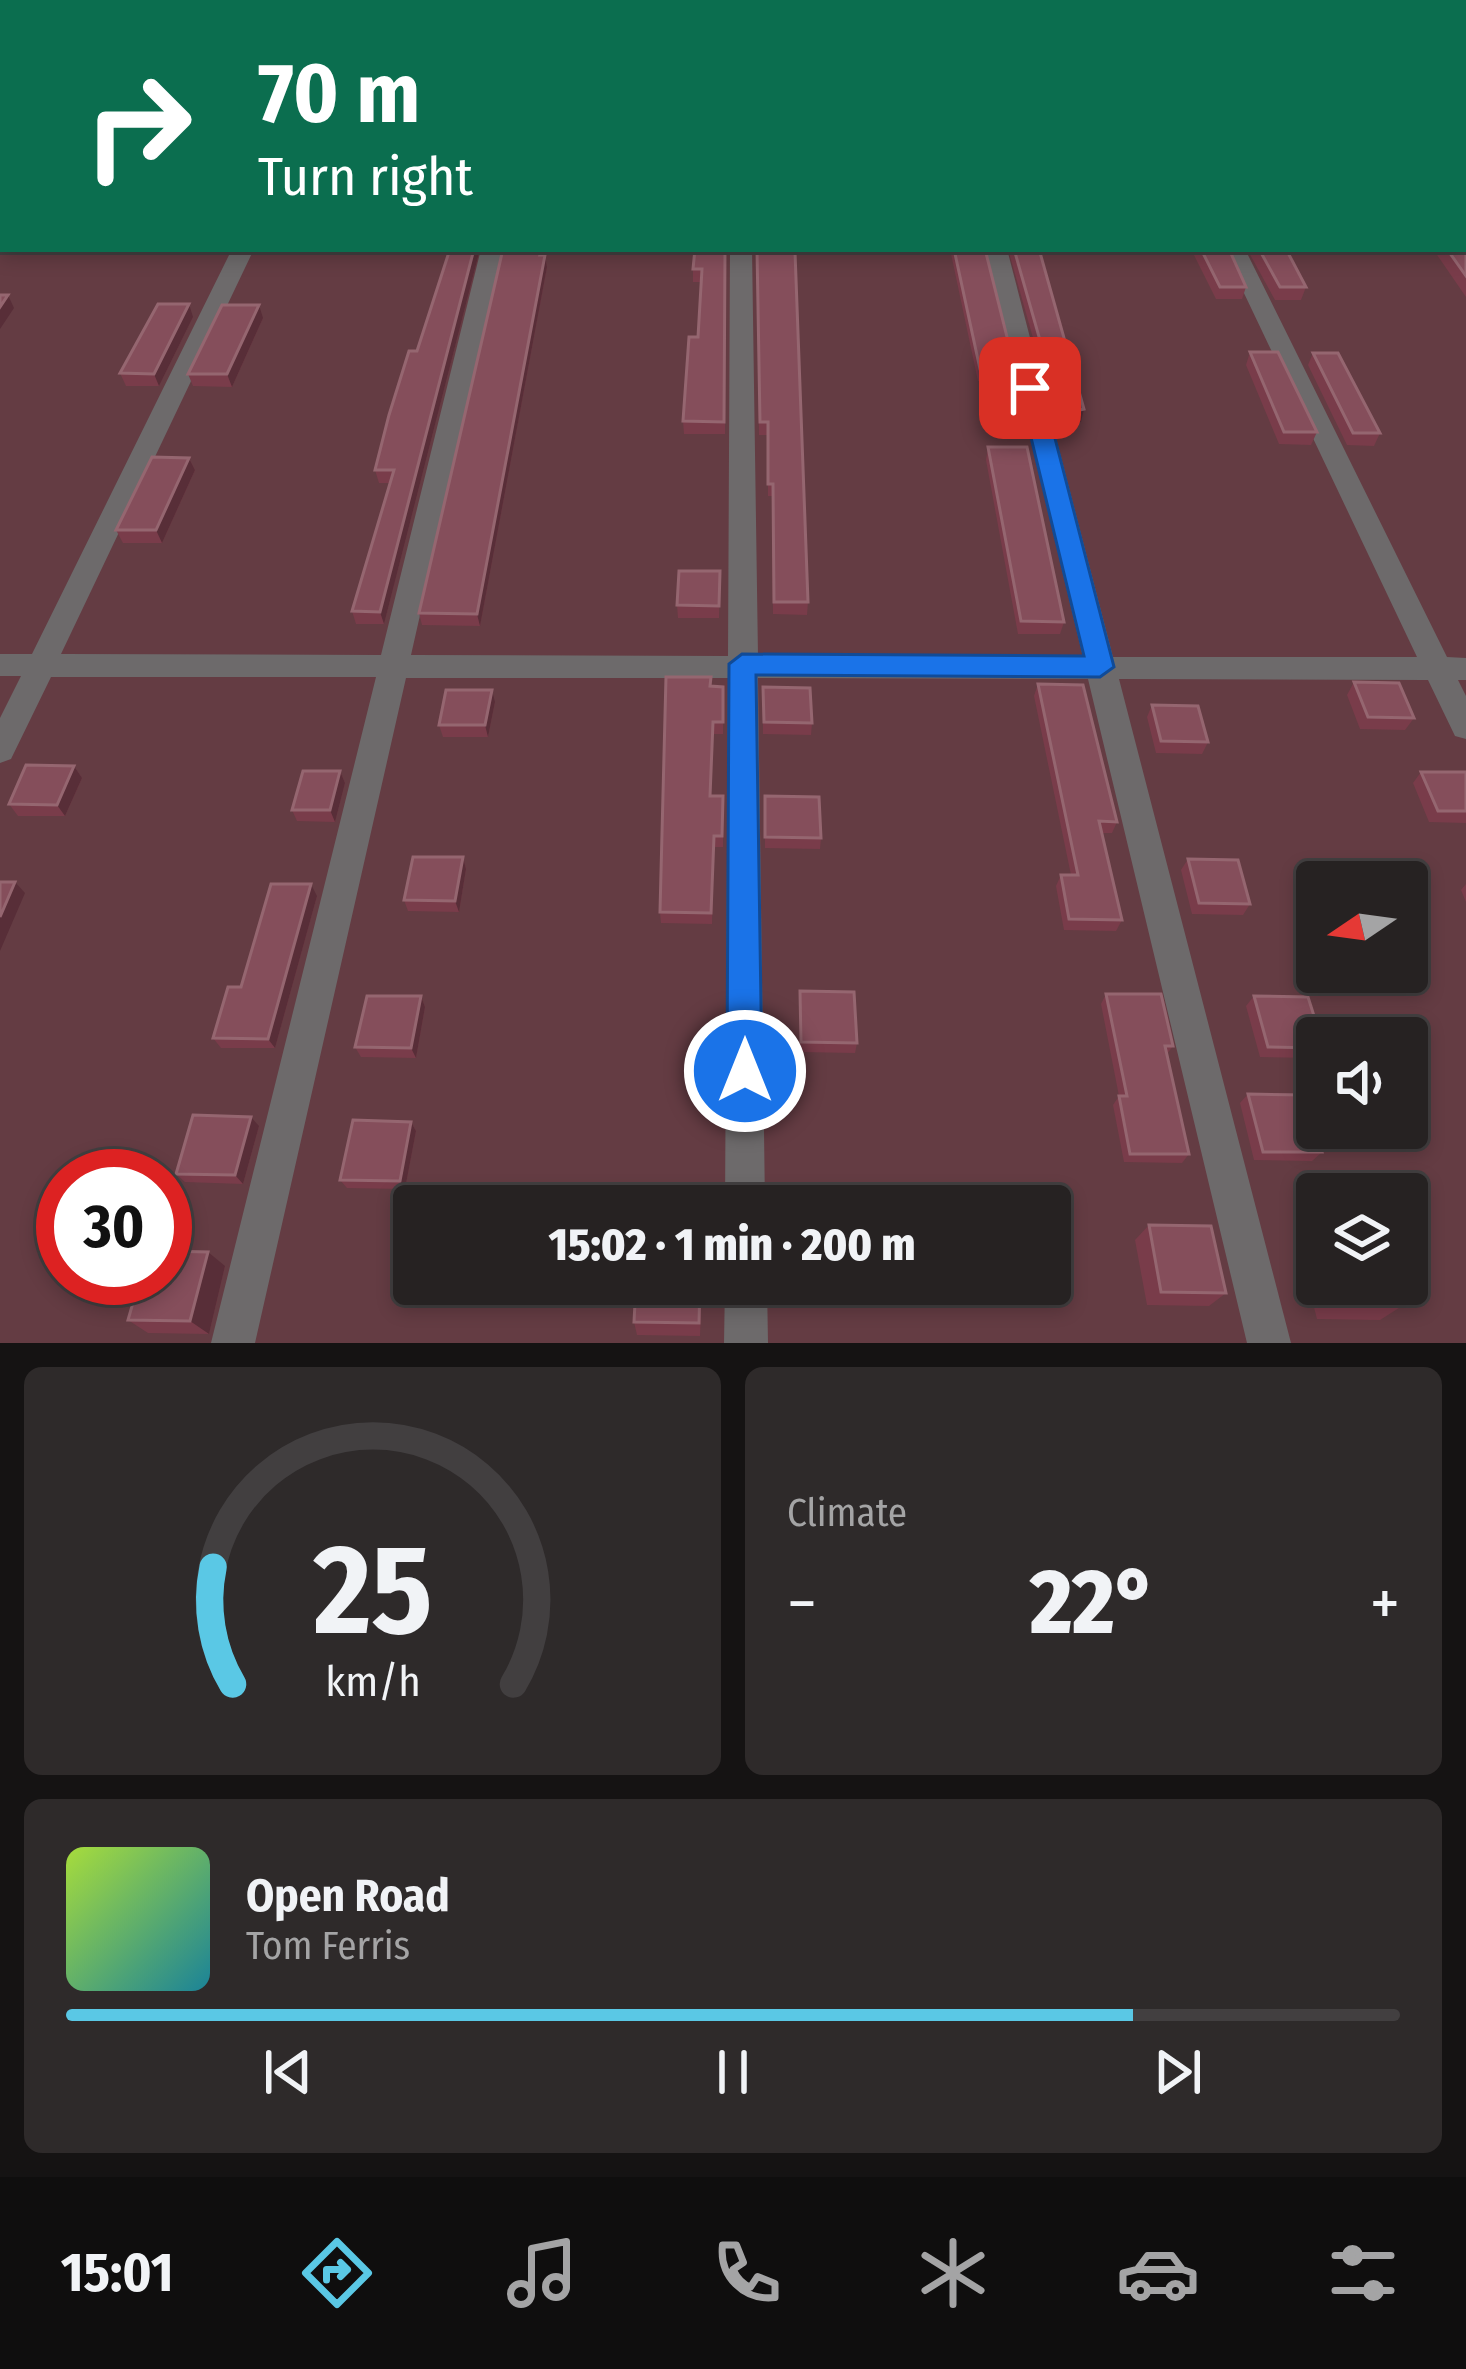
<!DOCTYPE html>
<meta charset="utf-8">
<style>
:root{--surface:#262222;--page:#2e2a2a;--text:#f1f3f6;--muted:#a4a4a5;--line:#423f40;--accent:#5ac8e5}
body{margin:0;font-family:"Fira Sans Condensed",sans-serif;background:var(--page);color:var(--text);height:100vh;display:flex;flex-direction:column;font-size:45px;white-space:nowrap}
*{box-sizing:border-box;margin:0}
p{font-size:39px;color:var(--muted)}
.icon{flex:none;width:66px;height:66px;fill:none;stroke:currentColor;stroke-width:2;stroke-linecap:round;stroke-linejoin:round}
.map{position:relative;height:1343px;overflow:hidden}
.sheet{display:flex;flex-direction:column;gap:24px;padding:24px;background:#151313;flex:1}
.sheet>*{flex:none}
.hud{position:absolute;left:0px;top:0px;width:1467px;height:252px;box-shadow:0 6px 18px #0003,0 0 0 3px var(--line);background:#0b6e4f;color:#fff;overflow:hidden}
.needle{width:78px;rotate:257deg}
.fabs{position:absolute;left:1296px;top:861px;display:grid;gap:24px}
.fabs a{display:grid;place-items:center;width:132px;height:132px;border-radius:12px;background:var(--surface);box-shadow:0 6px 18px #0003,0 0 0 3px var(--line);font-size:60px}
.speed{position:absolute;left:36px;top:1149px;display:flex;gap:24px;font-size:60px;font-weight:700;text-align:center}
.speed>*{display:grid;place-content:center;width:156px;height:156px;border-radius:50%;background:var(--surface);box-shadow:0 6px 18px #0003,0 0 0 3px var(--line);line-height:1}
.speed .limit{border:18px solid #d22;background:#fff;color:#111}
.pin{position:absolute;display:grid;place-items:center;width:102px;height:102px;color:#fff;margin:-51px;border-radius:24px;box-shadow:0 6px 18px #0006}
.me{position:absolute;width:132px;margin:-66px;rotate:0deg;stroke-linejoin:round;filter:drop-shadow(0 0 9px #0008)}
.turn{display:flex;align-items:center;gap:42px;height:252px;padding:0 60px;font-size:54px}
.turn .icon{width:156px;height:156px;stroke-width:2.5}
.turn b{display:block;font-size:84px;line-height:102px}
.big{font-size:90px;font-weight:800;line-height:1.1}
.sheet .card{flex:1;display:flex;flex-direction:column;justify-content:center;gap:18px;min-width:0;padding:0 42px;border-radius:18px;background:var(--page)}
.sheet .dial{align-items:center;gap:0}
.dial svg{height:312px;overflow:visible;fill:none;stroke:var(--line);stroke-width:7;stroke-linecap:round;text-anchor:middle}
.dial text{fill:var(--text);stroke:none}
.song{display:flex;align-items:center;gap:36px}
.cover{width:144px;height:144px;border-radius:18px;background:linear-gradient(135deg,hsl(80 70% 55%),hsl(190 70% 35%))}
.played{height:12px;border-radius:6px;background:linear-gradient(90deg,var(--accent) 80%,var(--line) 80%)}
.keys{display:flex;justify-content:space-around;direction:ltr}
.heat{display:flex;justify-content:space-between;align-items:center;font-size:66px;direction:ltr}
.sheet .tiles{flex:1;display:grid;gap:24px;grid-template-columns:1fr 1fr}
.card:last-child{grid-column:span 2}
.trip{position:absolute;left:393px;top:1185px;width:678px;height:120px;border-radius:12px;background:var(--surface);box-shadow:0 6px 18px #0003,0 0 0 3px var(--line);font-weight:800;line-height:120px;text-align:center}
.menu{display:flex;height:192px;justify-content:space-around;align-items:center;background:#0f0e0e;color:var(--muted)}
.menu .icon{width:84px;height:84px}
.menu .current{color:var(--accent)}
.menu b{font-size:54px;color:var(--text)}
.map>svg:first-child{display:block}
</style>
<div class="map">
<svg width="1466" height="1343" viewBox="0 0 1466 1343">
<rect width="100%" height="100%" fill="#332d2e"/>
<!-- green -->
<path fill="#643c43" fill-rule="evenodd" d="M0 2 153 3H3V249H1464L1466 7V1343H0ZM1317 882H1407V972H1317ZM1317 1038H1407V1128H1317ZM63 1176H165V1278H63ZM1317 1194H1407V1284H1317ZM414 1206H1050V1284H414Z"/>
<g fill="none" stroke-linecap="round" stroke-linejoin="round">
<!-- minor -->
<path fill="#6d6a6b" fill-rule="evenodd" d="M0 237H3L8 252 0 253Z
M232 249H254L61 654 381 655 481 249H503L411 655 728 656 730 249H752L758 656 1083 657 985 249H1007L1113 657H1417L1223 249H1245L1447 657 1466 658V680H1458L1466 696V739L1455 736 1428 680 1119 679 1291 1343H1247L1088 679 758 678 765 1206H725L728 678H406L255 1343H211L376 677H51L11 759 0 763V718L21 676H0V654H32Z
M725 1284H767L768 1343H724Z"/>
</g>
<!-- wall -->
<path fill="#793c4a" d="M1466 149V297L1433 249H1464Z
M450 249H480L384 624H356L352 611 390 483H379L375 470 417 351Z
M503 249H546L545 255 547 267 480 626 422 625 419 613Z
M725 249V434H684L683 421 698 337 702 282H693V269Z
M757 249 808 602 807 615 773 614 772 496H768V435H759Z
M950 249H985L1015 369 1012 382 978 381Z
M1008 249H1039L1081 422 1058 427Z
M1191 249H1229L1246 287 1242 299H1216Z
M1247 249H1286L1306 287 1301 300H1275Z
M193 317 159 386H126L120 373Z
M263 318 232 387 193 386 188 374Z
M1250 352 1317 432 1311 445 1279 444 1246 365Z
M1313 353 1380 433 1374 446 1347 445 1308 365Z
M988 447 1064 622 1060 634H1018L986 460Z
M189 458 195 470 162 543H123L116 530Z
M720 571 719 618H678L677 605Z
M1354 682 1414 718 1405 730 1360 729 1347 695Z
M1038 684 1117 822 1112 833H1102L1122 920 1116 931 1064 930 1056 886 1061 875H1071L1034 696Z
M710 686 723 687V734H713L711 796H723V847H714L712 924 661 923 660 912Z
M763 687 812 723 811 735 763 734Z
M495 702 488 737H443L439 725Z
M1152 705 1208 742 1202 754 1156 753 1147 717Z
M74 766 82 778 65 816H18L9 804Z
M340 771 345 783 335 822 297 821 292 810Z
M1421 772H1466V823L1429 822 1413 783Z
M765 796 821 838 820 849 765 848Z
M463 857 466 869 459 912 408 911 404 900Z
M1188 859 1250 904 1243 915 1192 914 1181 870Z
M1466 884V902L1461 890Z
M317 896 275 1048H221L213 1038 241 987Z
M800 991 857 1043 855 1053 800 1052Z
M1106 994 1173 1046 1167 1054 1189 1154 1182 1163 1124 1162 1113 1105 1119 1096 1101 1004Z
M421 996 425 1007 416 1058 361 1057 355 1047Z
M1254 996 1317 1038V1056L1315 1058 1260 1057 1246 1006Z
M1248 1094 1322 1152 1312 1161 1254 1160 1240 1103Z
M411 1122 416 1131 405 1189 347 1188 340 1180Z
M259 1126 243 1184 185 1182 176 1174Z
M1149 1225 1226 1293 1209 1306 1147 1305 1135 1240Z
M1317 1239V1284H1395L1402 1306 1380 1320 1317 1319 1300 1252Z
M225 1266 209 1334 148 1333 128 1320Z
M702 1284 700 1336 637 1335 634 1322Z"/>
<!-- shaded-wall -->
<path fill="#582e38" d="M474 249H480L384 624 380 612Z
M545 255 547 267 480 626 477 614Z
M8 295 14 308 0 329V307Z
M189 304 193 317 159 386 154 374Z
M259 305 263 318 232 387 227 374Z
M1084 409 1081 422 1058 427 1061 414Z
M189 458 195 470 162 543 156 530Z
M492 690 495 702 488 737 485 725Z
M74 766 82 778 65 816 57 805Z
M340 771 345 783 335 822 330 810Z
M463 857 466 869 459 912 455 901Z
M15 882 25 893 0 951V917Z
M311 884 317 896 275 1048 268 1039Z
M421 996 425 1007 416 1058 411 1048Z
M251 1117 259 1126 243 1184 235 1175Z
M411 1122 416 1131 405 1189 400 1181Z
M208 1252 225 1266 209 1334 190 1321Z"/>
<!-- building -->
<path fill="#854e5b" stroke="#956670" stroke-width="3" d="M1464 146 1466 149V276L1447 249H1464Z
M450 249H474L380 612 352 611 394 470H375L389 415 409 351H417Z
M503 249H542L540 255H545L477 614 419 613Z
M695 249H725L724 422 683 421 689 337H698L702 269H693Z
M757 249H784V252H795L808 602H774L773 484H768V422H760Z
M954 249H985L1015 369H980Z
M1014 249H1039L1084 409 1061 414Z
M1201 249H1229L1246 287H1220Z
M1259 249H1286L1306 287H1280Z
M0 295H8L0 307Z
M158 304H189L154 374 120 373Z
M222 305H259L227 374H188Z
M1250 352H1278L1317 432H1284Z
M1313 353H1338L1380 433H1353Z
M988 447H1027L1064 622 1021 621Z
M152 457 189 458 156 530H116Z
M679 571H720L719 606 677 605Z
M666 677H711L710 686 723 687V722H713L710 796H723L722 836H714L711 913 660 912Z
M1354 682 1399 683 1414 718 1368 717Z
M1038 684 1083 685 1117 822 1099 821 1122 920 1069 919 1061 875H1078Z
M763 687 810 688 812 723 764 722Z
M446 690H492L485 725H439Z
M1152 705 1198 706 1208 742 1161 741Z
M26 765 74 766 57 805 9 804Z
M303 771H340L330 810H292Z
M1421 772H1466V811H1438Z
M765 796 819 797 821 838 765 837Z
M413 857H463L455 901 404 900Z
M1188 859 1238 860 1250 904 1199 903Z
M0 882H15L0 917Z
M271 884H311L268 1039 213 1038 228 987H241Z
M800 991 854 992 857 1043 801 1042Z
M1106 994H1161L1173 1046H1165L1189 1154H1130L1119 1096H1127Z
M367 996H421L411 1048 355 1047Z
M1254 996 1308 997 1321 1038H1317V1048L1268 1047Z
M1248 1094 1305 1095 1322 1152H1263Z
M193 1115 251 1117 235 1175 176 1174Z
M353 1120 411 1122 400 1181 340 1180Z
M1149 1225 1211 1226 1226 1293 1161 1292Z
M165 1251 208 1252 190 1321 128 1320 140 1278H165Z
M636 1284H700L699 1323 634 1322Z
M1331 1284H1395L1402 1306H1337Z"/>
<!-- route -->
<path fill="#1a73e8" stroke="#114b97" stroke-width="3" d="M1030 381 1042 388 1114 667 1100 677 756 675 762 1071 757 1083 745 1088 732 1083 727 1071 729 664 742 654 1084 656 1019 388Z"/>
</svg>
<div class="fabs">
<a><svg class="needle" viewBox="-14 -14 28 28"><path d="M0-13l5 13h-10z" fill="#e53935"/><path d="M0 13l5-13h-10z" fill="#a4a4a5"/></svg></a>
<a><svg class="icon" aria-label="sound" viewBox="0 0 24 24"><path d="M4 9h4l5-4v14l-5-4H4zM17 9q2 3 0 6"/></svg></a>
<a><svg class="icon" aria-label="layers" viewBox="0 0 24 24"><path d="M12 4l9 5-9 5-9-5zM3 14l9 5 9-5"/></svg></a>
</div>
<div class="speed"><div class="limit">30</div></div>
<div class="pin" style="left:1030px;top:388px;background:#d93025"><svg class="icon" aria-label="arrive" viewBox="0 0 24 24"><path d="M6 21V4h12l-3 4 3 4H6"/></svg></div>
<svg class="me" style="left:745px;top:1071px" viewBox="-20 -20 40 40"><circle r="17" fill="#1a73e8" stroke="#fff" stroke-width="3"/><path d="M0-11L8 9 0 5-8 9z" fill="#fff"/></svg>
<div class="trip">15:02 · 1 min · 200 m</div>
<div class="hud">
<div class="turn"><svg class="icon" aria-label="right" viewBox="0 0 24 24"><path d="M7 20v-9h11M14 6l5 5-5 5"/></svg><div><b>70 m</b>Turn right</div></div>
</div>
</div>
<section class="sheet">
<div class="tiles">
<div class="card dial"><svg viewBox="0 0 100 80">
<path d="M14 69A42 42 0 1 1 86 69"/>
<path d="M14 69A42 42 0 0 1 9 39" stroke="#5ac8e5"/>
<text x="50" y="56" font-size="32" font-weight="700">25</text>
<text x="50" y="72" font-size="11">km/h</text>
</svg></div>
<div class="card"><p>Climate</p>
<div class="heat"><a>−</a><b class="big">22°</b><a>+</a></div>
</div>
<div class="card">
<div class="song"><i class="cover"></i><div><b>Open Road</b><p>Tom Ferris</p></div></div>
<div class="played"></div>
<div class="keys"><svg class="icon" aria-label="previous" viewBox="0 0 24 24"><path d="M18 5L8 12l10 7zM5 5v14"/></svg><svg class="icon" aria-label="pause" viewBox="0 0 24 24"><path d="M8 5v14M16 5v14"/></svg><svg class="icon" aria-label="next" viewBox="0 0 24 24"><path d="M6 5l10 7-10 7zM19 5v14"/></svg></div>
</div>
</div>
</section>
<nav class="menu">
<b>15:01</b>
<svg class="icon current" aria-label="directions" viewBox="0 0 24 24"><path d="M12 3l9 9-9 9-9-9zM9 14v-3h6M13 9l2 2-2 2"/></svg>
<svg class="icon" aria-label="music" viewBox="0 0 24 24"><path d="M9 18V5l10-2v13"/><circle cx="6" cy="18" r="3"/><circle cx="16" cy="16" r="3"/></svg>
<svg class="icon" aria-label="phone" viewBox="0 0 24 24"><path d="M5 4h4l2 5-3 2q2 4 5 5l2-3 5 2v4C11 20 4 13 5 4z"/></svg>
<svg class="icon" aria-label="climate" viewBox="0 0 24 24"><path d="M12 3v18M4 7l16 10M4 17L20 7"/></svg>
<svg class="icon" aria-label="car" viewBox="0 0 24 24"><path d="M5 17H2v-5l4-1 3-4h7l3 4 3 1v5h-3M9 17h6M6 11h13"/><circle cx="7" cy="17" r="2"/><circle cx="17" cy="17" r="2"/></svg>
<svg class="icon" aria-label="filters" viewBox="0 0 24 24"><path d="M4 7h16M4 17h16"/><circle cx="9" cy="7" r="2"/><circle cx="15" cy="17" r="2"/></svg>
</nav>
